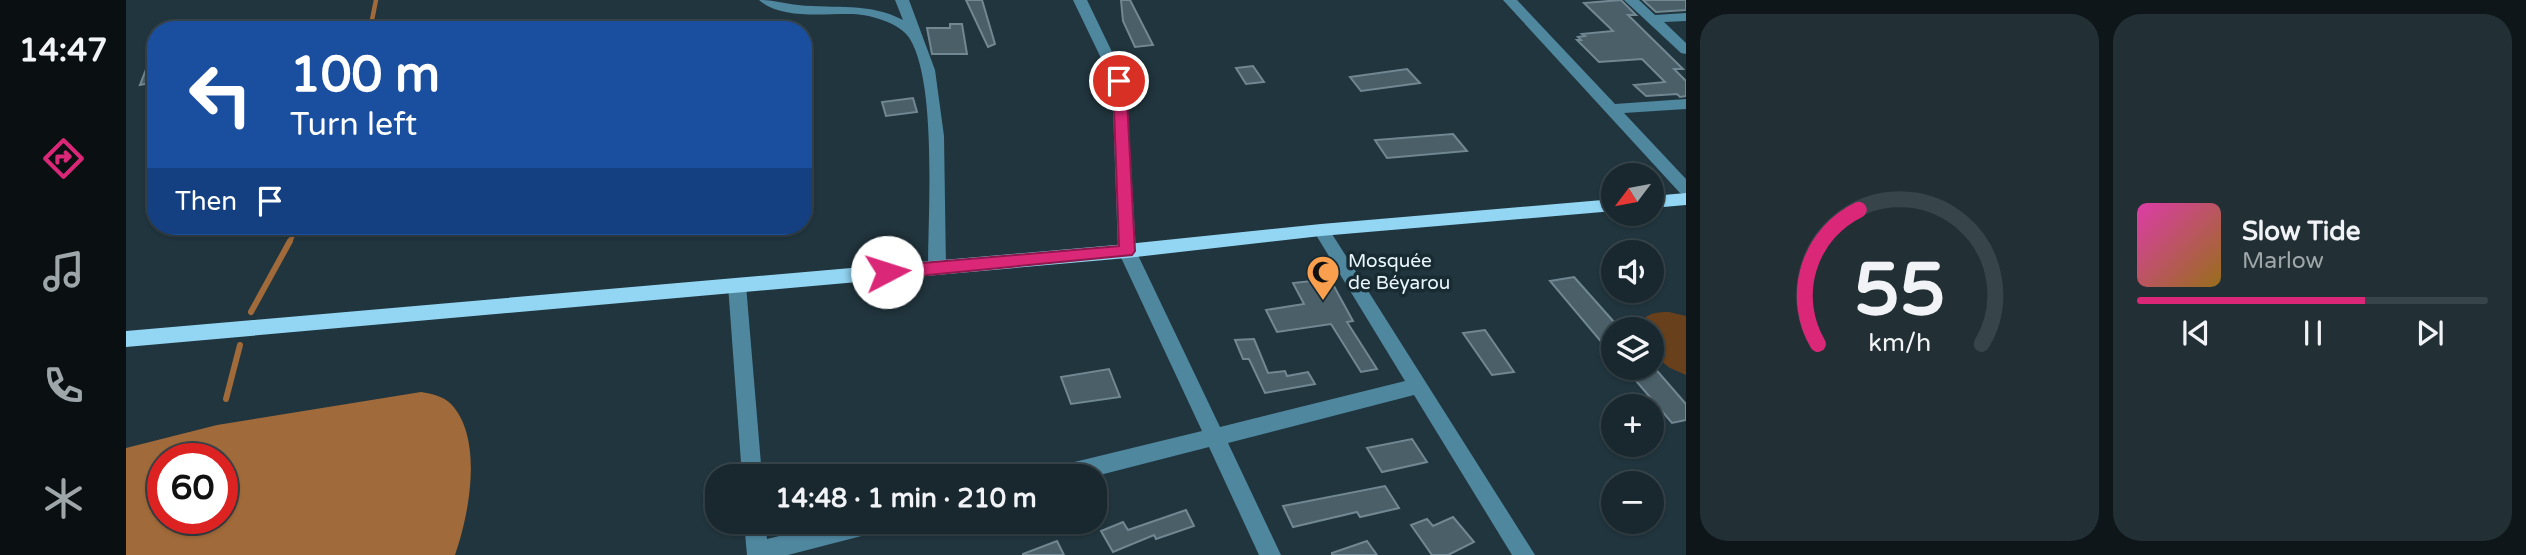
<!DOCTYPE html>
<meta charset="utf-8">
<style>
:root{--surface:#19282e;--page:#223036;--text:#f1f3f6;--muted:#9fa6aa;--line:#37444a;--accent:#db2777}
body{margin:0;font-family:"Varela Round",sans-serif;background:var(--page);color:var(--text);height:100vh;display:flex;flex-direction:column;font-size:26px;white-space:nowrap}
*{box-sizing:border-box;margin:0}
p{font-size:23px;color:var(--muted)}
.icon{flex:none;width:38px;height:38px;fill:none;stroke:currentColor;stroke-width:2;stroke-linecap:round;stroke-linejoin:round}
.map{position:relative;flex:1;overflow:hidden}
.sheet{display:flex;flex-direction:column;gap:14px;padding:14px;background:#0e1619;width:840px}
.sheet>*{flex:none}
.hud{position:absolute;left:21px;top:21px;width:665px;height:214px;border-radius:28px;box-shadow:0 2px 5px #0004,0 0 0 2px var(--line);background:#1a4fa0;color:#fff;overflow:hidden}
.needle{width:46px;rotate:238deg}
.controls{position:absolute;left:1475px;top:163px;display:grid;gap:14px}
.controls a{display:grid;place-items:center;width:63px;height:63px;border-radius:50%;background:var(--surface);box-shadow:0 2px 5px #0004,0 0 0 2px var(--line);font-size:35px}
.speed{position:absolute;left:21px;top:443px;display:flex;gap:14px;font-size:35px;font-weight:700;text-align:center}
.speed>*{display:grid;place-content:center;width:91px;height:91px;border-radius:50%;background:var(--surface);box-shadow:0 2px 5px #0004,0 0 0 2px var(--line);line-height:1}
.speed .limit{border:10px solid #d22;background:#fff;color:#111}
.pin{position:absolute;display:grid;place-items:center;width:60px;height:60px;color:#fff;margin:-30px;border:4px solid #fff;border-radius:50%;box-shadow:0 2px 7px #0007}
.me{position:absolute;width:77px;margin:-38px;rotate:85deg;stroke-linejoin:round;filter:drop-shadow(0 0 5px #0008)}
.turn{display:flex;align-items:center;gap:24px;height:147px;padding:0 28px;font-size:32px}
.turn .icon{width:91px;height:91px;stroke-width:2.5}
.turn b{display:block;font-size:49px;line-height:60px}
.then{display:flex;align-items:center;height:66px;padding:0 28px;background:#0003;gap:14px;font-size:26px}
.sheet .widget{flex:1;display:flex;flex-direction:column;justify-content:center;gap:10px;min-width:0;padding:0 24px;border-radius:28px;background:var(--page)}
.sheet .dial{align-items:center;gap:0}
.dial svg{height:182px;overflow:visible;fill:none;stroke:var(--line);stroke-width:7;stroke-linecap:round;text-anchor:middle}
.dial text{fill:var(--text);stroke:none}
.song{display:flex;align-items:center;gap:21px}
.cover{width:84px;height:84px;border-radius:10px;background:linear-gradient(135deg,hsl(320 70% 55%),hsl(40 70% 35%))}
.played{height:7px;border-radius:4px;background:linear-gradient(90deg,var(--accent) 65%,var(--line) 65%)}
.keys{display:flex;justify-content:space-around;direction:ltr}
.sheet .tiles{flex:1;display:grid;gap:14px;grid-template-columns:repeat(2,1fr)}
.trip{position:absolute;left:579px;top:464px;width:402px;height:70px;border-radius:28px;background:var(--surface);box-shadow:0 2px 5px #0004,0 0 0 2px var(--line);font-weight:700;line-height:70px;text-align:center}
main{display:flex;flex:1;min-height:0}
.tab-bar{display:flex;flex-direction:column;width:126px;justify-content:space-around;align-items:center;background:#0a1012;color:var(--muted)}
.tab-bar .icon{width:49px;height:49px}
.tab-bar .current{color:var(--accent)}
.tab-bar b{font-size:32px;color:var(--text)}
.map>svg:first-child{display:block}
</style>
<main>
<nav class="tab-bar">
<b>14:47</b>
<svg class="icon current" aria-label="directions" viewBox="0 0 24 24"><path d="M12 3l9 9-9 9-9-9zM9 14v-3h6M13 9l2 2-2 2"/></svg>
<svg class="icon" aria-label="music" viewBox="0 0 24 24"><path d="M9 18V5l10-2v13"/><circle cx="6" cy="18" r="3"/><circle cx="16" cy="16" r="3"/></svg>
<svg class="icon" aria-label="phone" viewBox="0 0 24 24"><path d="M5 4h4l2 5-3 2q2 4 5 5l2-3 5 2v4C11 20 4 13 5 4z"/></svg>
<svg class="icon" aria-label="climate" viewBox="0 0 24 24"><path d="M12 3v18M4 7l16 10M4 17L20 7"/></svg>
</nav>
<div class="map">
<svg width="1560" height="555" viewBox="0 0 1560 555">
<rect width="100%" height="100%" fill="#21353e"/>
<!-- green -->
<path fill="#68401b" d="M1543 312 1560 316V375L1544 368 1526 354V329H1514C1517 313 1529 312 1543 312Z"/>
<!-- water -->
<path fill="#a16a3a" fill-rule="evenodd" d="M295 392C306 394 317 396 325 404 358 439 343 515 329 555H0V448L91 425ZM37 458H96V518H37Z"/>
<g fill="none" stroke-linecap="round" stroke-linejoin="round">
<!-- stream-far1 -->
<path stroke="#a16a3a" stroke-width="4.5" d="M244 30 250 0
M163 243 172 226"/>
<!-- stream -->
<path stroke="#a16a3a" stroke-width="6" d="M125 312 164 241
M100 399 114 345"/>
</g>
<!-- building -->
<path fill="#4a5f68" stroke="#718791" stroke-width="2" d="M840 0H856L869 44 862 47Z
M995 0H1004L1027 45 1009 47 997 21Z
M1495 0 1510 15H1502L1557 69H1548L1560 81V96L1554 97 1551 94 1520 96 1508 85 1539 82 1516 59 1473 62 1451 40H1455L1452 37 1459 36 1456 34 1487 31 1458 3Z
M1517 0H1560V10L1530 12Z
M824 24H836L841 54H806L801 28H824Z
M29 46 30 82 14 85Z
M1127 66 1138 82 1120 84 1110 68Z
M1281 69 1294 83 1235 91 1224 77Z
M787 98 791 112 760 116 756 102Z
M1327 134 1341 151 1261 158 1249 140Z
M1448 277 1488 322V342L1477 344 1424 281Z
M1204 279 1227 321 1221 322 1251 369 1235 372 1205 324 1151 332 1140 310 1178 304 1167 283Z
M1359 330 1388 372 1366 375 1337 333Z
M1128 339 1142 373 1159 371 1161 376 1182 372 1189 384 1139 393 1123 359H1117L1109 340Z
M1526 365 1560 404V420L1546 423 1499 368H1526Z
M983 369 994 397 945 404 935 377Z
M1286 439 1301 462 1256 472 1241 448Z
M1259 486 1273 508 1234 517 1231 512 1167 527 1157 506Z
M1060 510 1068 526 1030 539 1028 535 987 552 975 531 997 522 1002 530Z
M1327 517 1348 542 1322 555H1306L1285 525 1301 519 1307 526Z
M931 541 938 555H897V554Z
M1241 541 1251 555H1206V553Z"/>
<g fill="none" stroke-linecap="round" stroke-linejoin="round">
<!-- minor -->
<path fill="#4f879f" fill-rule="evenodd" d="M633 0C647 0 659 4 672 5 709 9 743 2 777 20L769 0H783L809 70 818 136 820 268 817 273H805L802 268C802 214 811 84 784 39 774 23 746 15 727 14 699 13 656 20 633 0Z
M947 0H961L1000 81 1010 251 1094 427 1279 381 1187 230 1189 226H1201L1409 555H1386L1288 395 1102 443 1155 555H1133L1083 447 970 476H922L925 469 932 466 1076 431 992 251 986 81Z
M1377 0H1391L1489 104 1560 99V109L1498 113 1560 179V195L1554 193Z
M1498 0H1513L1529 15 1560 13V21L1538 22 1560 43V54L1555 53Z
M611 278 617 280 620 285 636 476H616L602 285 605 280Z
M618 522H639L641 539 711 522H762L759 529 751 532 662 555H621Z"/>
<!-- major -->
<path fill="#93d6f4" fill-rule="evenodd" d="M1560 193V205L1526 208V196Z
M1488 199V211L1195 236 1001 258 0 347V331L1001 244 1195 224Z"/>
</g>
<!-- route -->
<path fill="#db2777" stroke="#8e194d" stroke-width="2" d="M993 77 1000 81 1009 251 1006 255 761 279 756 277 753 272 756 268 761 266 993 246 987 81Z"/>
<!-- icons -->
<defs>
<symbol id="mosque-pin" viewBox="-11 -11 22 30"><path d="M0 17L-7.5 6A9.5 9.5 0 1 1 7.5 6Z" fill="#f99f4d" stroke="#182b33"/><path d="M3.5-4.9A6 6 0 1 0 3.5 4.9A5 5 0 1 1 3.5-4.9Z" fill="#111"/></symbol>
</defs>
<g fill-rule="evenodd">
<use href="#mosque-pin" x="1178" y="253" width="38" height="52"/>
</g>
<g text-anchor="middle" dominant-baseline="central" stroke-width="7" stroke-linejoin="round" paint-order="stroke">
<!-- poi labels -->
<g font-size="19" fill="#eaf6fc" stroke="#182b33" text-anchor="start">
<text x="1222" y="261">Mosquée<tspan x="1222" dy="22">de Béyarou</tspan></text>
</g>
</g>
</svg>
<div class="controls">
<a><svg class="needle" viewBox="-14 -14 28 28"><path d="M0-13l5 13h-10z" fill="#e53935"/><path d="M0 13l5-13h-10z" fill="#9fa6aa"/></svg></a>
<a><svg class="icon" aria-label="sound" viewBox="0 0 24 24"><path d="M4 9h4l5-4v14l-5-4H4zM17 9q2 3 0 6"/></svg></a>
<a><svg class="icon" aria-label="layers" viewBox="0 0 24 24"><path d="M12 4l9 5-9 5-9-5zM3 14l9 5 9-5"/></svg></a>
<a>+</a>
<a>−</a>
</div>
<div class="speed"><div class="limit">60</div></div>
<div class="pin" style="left:993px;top:81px;background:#d93025"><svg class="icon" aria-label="arrive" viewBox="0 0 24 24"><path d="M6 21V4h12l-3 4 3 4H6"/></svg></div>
<svg class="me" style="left:761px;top:272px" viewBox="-20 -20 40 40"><circle r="19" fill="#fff"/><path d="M0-13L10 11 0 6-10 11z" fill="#db2777"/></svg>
<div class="trip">14:48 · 1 min · 210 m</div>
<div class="hud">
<div class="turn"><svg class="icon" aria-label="left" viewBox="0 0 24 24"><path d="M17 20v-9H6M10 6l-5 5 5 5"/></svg><div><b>100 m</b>Turn left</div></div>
<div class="then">Then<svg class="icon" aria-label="arrive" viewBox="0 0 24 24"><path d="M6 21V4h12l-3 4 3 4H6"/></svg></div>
</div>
</div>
<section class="sheet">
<div class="tiles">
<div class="widget dial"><svg viewBox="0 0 100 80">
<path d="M14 69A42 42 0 1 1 86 69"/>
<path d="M14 69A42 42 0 0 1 32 10" stroke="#db2777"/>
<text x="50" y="56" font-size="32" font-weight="700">55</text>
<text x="50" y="72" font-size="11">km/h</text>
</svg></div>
<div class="widget">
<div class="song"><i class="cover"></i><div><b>Slow Tide</b><p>Marlow</p></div></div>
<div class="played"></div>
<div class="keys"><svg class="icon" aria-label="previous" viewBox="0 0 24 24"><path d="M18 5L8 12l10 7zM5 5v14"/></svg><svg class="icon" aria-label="pause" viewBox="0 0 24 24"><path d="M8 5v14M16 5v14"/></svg><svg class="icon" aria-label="next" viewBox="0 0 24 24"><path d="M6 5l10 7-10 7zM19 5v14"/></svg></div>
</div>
</div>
</section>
</main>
